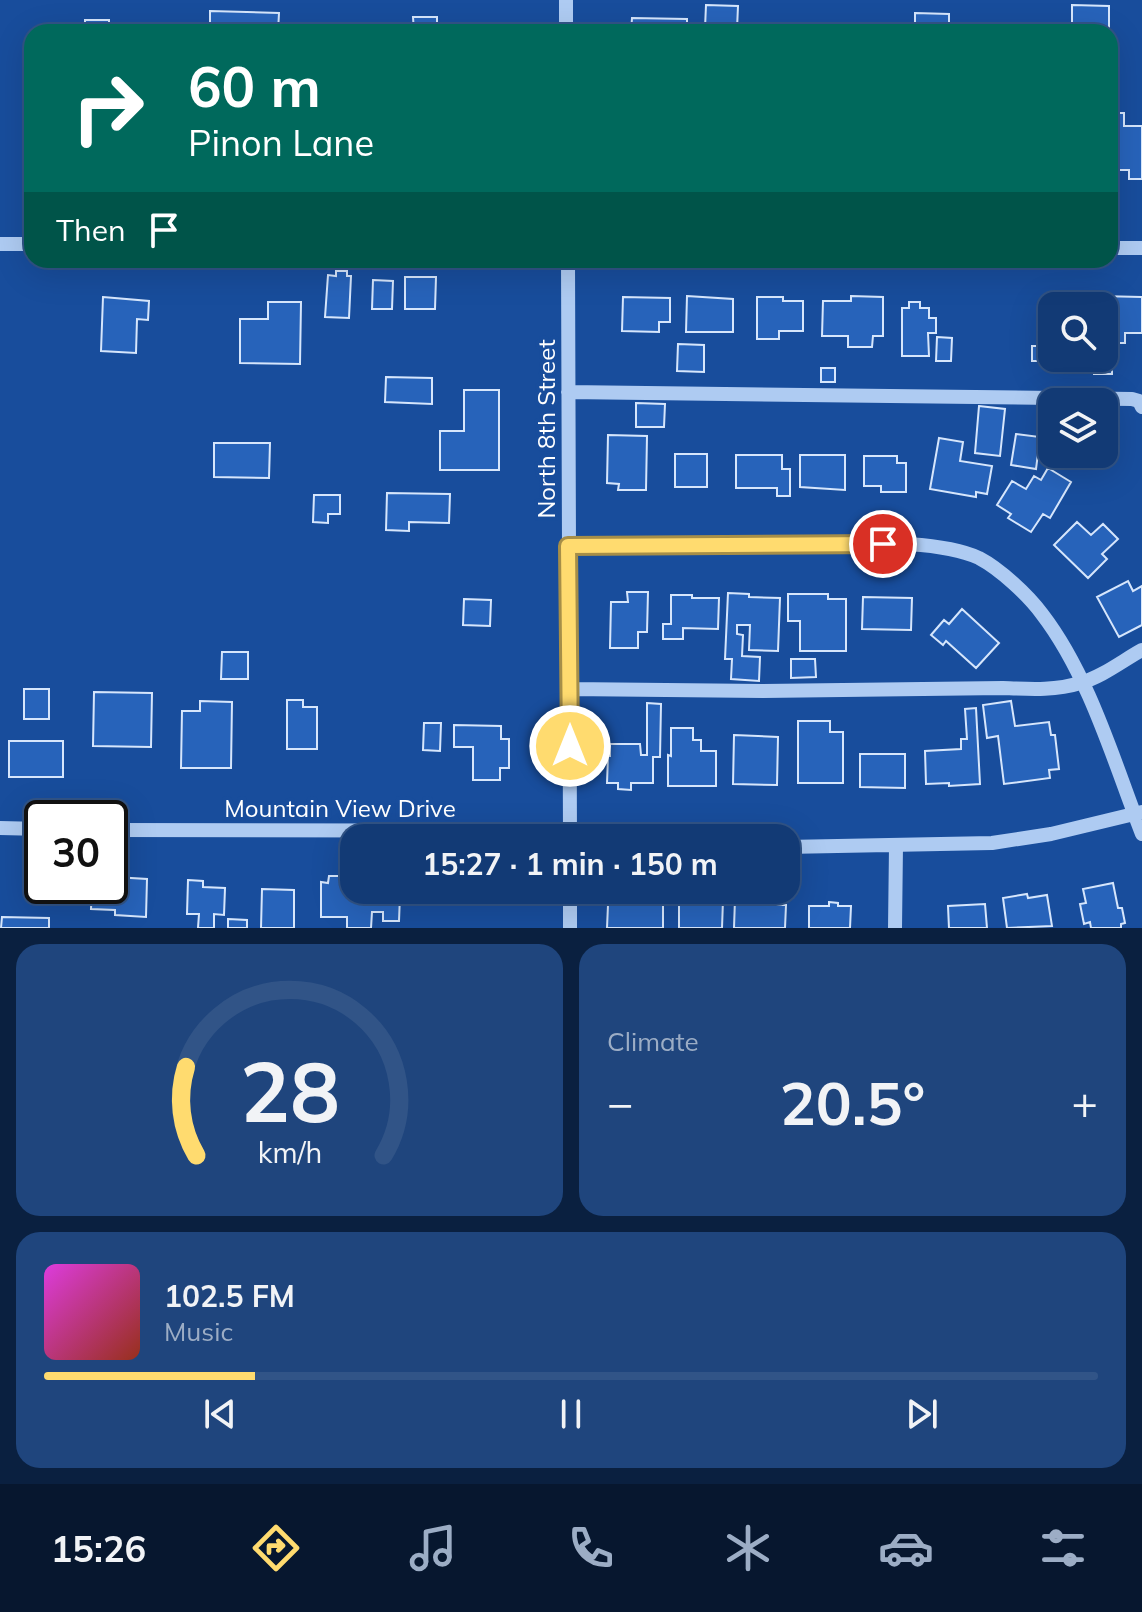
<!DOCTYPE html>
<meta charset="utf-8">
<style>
:root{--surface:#123a75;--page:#1f457d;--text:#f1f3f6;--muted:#9cadc5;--line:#315487;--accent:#ffdb6f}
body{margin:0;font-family:Mulish,sans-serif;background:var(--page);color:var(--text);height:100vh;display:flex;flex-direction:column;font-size:30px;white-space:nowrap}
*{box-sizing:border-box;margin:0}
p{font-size:26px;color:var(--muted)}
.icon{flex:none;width:44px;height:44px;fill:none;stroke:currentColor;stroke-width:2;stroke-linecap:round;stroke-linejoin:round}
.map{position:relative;height:928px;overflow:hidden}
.side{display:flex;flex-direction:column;gap:16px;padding:16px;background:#0a2040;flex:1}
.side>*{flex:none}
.banner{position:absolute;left:24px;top:24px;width:1094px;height:244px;border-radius:24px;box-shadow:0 8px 32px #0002,0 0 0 2px var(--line);background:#00695c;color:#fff;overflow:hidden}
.tools{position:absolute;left:1038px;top:292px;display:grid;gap:16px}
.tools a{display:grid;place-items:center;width:80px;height:80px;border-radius:16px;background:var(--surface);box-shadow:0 8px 32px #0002,0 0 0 2px var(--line);font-size:40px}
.speed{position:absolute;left:24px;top:800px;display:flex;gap:16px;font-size:40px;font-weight:700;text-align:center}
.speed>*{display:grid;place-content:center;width:104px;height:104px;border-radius:50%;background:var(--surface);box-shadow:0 8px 32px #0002,0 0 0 2px var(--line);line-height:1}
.speed .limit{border:4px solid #111;border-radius:12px;background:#fff;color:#111}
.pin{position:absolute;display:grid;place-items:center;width:68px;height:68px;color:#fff;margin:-34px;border:4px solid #fff;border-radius:50%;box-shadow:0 2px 8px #0007}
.me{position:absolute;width:88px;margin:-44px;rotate:0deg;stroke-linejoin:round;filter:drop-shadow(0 0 6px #0008)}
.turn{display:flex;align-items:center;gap:28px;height:168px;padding:0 32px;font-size:36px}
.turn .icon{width:104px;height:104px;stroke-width:2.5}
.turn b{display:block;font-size:56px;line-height:68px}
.then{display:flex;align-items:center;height:76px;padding:0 32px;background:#0003;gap:16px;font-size:30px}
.big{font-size:60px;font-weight:700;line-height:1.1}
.side .widget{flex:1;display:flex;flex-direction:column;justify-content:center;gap:12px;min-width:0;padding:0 28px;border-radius:24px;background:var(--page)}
.side .dial{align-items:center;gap:0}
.dial svg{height:208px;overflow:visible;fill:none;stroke:var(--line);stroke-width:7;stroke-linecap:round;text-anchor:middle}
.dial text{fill:var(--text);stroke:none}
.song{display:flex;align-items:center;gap:24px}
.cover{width:96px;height:96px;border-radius:12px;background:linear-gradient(135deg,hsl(300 70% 55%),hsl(10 70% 35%))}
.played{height:8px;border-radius:4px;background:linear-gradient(90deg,var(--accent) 20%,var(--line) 20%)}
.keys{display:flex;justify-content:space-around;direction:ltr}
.heat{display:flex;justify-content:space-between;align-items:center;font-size:44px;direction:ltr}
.side .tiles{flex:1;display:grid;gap:16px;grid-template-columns:1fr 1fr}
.widget:last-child{grid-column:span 2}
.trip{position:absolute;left:340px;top:824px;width:460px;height:80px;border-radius:24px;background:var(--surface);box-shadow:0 8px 32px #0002,0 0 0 2px var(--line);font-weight:700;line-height:80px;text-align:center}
.menu{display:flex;height:128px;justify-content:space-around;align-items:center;background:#07172f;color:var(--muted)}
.menu .icon{width:56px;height:56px}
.menu .active{color:var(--accent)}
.menu b{font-size:36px;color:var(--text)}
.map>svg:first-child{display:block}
</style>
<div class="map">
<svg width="1142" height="928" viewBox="0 0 1142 928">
<rect width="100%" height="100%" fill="#184d9c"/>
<!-- building -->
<path fill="#2763ba" stroke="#d6e6fc" stroke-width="2" d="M706 5 738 6 737 29 705 28Z
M1072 5 1109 6V31H1111V48L1110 32 1072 30Z
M210 11 279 13 278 32H210Z
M915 13 949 14V32H915Z
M413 17H437V32H414Z
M632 18 687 19V24H692V32H631Z
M85 20H109V32H85Z
M452 29H514V32H452Z
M1110 113H1124V126H1142V179H1129V170H1110Z
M336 271H347V276H351L349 318 325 317 328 275 336 276Z
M405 277H436L435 309H405Z
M373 280 393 281 392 309H372Z
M687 296 733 299V332H686Z
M851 296 883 297V336H873L872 347H848V336H822L823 301H851Z
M1099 296 1142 297V333H1125V343H1104V306H1099Z
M103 297 149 301 148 320 137 319 136 353 101 351Z
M623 297 670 298V322H659V332L622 331Z
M757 297H783V301H803V331H779V339H757Z
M1050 299 1090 300V306H1052V335H1050Z
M268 302H301L300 364 240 363V319H268Z
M909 302H920V308H929V318H936V333H928L929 356H902V308H909Z
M937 337 952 338 951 361H936Z
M678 344 704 345V372L677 371Z
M1032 346H1049L1048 361H1032Z
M1104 351H1112V374H1094V358H1104Z
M821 368H835V382H821Z
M386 377 432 378V404L385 402Z
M464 390H499V470H440V431H464Z
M636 403 665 404 664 427H636Z
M979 406 1005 409 1000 456 975 453Z
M1016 434 1040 437 1036 469 1011 465Z
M608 435 647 436 646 490H618L619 484 607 483Z
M939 438 963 442 960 461 992 466 987 494 976 492V497L930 489Z
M214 443H270L269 478 214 477Z
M675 454H707V487H675Z
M736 455H782V469H790V496H777V488H736Z
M800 455H845V490L800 487Z
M864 456H897V463H906V492H881V486H864Z
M1048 468 1071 482 1050 518 1043 514 1031 532 1008 518 1011 514 997 505 1012 481 1026 489 1034 476 1041 480Z
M387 493 450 494 449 523 409 522V531L386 530Z
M314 495H340V514H328V523L313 522Z
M1077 522 1091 535 1103 524 1118 539 1102 554 1107 559 1088 578 1054 545Z
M1128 581 1133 591 1142 586V625L1119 637 1097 597Z
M627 592H648L647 632H638V648H610L611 602H628Z
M728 593 749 594V597L780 598 778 651 749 650 750 625H737V634L743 635 742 656 760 657 759 681 731 679 732 659H725Z
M788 594H828V599H846V651H800V621H788Z
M671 595H692V598H719L718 629 683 628V639H663V624H671Z
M863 597 912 598 911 630 862 629Z
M464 599 491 600 490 626 463 625Z
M962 609 999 643 976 668 946 641 943 645 931 635 944 620 949 624Z
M222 652H248V679H221Z
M791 659H815L816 677 791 678Z
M24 689H49V719H24Z
M94 692 152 693 151 747 93 746Z
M287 700H303V707H317V749H287Z
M200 701 232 702 231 768H181L182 711H200Z
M1011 701 1015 726 1049 722 1051 735H1055L1059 769 1049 770 1050 778 1004 784 998 736 987 738 983 705Z
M647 703 661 704 660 757H653V783H631V790L618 789V783H607L608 756H610V744H640L641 755H647Z
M976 708 980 784 949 786V783L926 784 925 751 961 749V739H967L965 709Z
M798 721H830V732H843V783H798Z
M424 723H441L440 751 423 750Z
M454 725 501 726V739H509V768H500V780H473V747H454Z
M671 728H693V740H701V751H716V786H668V755L671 756Z
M734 735 778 737 777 785 733 784Z
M9 741H63V777H9Z
M860 754H905V788L860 787Z
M110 867H115V877L147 879 146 917 115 915V910L91 909 92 886H110Z
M329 876H341V883H354V890H372V894L400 895 399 921H383V912H372L371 928H347V917H321V882L328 883Z
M188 880 203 881V887L225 888 224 915 214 914V928H198L199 914H187Z
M1113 883 1118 908H1122L1125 923 1121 924V928H1091L1090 922 1084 924 1080 904 1086 903 1083 889Z
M262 889 294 890V928H261Z
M1027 894 1028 898 1047 895 1052 926 1007 928 1003 898Z
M679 899 723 900 722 928H679Z
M735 899 769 900V905H786L785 928H734Z
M829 902 838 903V906H851L850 928H809V906H829Z
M985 904 987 928H949L948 906Z
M608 905H663V928H607Z
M2 917 49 918V928H1Z
M228 919 247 920V928H228Z"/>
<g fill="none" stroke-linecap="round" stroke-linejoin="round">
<!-- minor -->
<path stroke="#aecbf2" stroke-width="14" d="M566 0V32
M0 244H32
M1110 248H1142
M568 260 570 838
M568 392 1132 399 1139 401 1142 407
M568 546C647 546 726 545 805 544 852 544 936 538 979 558 1000 569 1028 595 1042 614 1089 675 1114 762 1142 834
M569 689 763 691 1003 688C1028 689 1055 691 1080 683 1102 677 1122 661 1142 650
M0 828 42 829
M110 830 570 831
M786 847 992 843 1051 834 1142 812
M570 890V928
M895 928 896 846"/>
</g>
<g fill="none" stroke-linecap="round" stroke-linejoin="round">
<defs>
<path id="route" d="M570 746 568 546 883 544"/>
</defs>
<!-- route casing -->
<use href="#route" stroke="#a68e48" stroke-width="20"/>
<!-- route -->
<use href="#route" stroke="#ffdb6f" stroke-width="14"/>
</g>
<g text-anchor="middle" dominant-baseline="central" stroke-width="8" stroke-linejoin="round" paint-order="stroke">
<!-- street labels -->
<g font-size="24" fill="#fff" stroke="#184d9c">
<text transform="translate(546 429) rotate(-90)">North 8th Street</text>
<text x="340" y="808">Mountain View Drive</text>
</g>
</g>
</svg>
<div class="tools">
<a><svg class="icon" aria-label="search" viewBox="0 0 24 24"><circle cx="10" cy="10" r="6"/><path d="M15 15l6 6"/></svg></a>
<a><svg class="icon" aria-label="layers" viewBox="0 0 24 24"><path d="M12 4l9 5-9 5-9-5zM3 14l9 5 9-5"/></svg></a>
</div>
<div class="speed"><div class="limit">30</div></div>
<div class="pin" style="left:883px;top:544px;background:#d93025"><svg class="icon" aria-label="arrive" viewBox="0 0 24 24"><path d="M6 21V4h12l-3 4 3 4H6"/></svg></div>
<svg class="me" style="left:570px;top:746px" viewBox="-20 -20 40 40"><circle r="17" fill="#ffdb6f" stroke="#fff" stroke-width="3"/><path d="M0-11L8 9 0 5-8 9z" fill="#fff"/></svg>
<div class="trip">15:27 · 1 min · 150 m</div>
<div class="banner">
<div class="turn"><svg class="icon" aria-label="right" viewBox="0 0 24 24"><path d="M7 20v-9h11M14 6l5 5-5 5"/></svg><div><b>60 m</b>Pinon Lane</div></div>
<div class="then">Then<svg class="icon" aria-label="arrive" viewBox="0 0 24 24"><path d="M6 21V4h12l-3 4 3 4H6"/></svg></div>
</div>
</div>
<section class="side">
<div class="tiles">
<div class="widget dial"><svg viewBox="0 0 100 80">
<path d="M14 69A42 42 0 1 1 86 69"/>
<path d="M14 69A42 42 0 0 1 10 35" stroke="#ffdb6f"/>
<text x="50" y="56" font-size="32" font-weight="700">28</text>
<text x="50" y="72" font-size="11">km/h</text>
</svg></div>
<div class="widget"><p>Climate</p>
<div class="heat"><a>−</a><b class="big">20.5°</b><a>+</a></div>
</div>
<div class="widget">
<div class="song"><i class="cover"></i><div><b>102.5 FM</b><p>Music</p></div></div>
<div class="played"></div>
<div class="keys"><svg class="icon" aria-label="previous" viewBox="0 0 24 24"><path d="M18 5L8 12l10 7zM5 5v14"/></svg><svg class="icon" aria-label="pause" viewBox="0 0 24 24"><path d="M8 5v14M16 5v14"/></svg><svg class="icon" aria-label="next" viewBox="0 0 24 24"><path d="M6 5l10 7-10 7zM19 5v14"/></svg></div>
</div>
</div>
</section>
<nav class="menu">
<b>15:26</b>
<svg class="icon active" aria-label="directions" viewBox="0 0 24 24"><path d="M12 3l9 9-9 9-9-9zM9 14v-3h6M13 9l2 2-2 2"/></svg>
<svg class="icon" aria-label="music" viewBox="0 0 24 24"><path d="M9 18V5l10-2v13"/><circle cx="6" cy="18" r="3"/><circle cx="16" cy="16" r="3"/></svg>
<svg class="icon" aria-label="phone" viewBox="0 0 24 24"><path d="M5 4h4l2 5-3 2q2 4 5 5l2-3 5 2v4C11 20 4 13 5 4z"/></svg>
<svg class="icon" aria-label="climate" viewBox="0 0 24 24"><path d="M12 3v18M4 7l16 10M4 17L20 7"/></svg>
<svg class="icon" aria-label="car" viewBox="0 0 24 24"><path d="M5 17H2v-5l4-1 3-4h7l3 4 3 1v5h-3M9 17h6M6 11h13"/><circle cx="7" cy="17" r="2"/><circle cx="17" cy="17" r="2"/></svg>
<svg class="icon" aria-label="filters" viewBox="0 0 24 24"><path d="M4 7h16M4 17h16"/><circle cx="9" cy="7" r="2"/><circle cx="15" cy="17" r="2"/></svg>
</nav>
